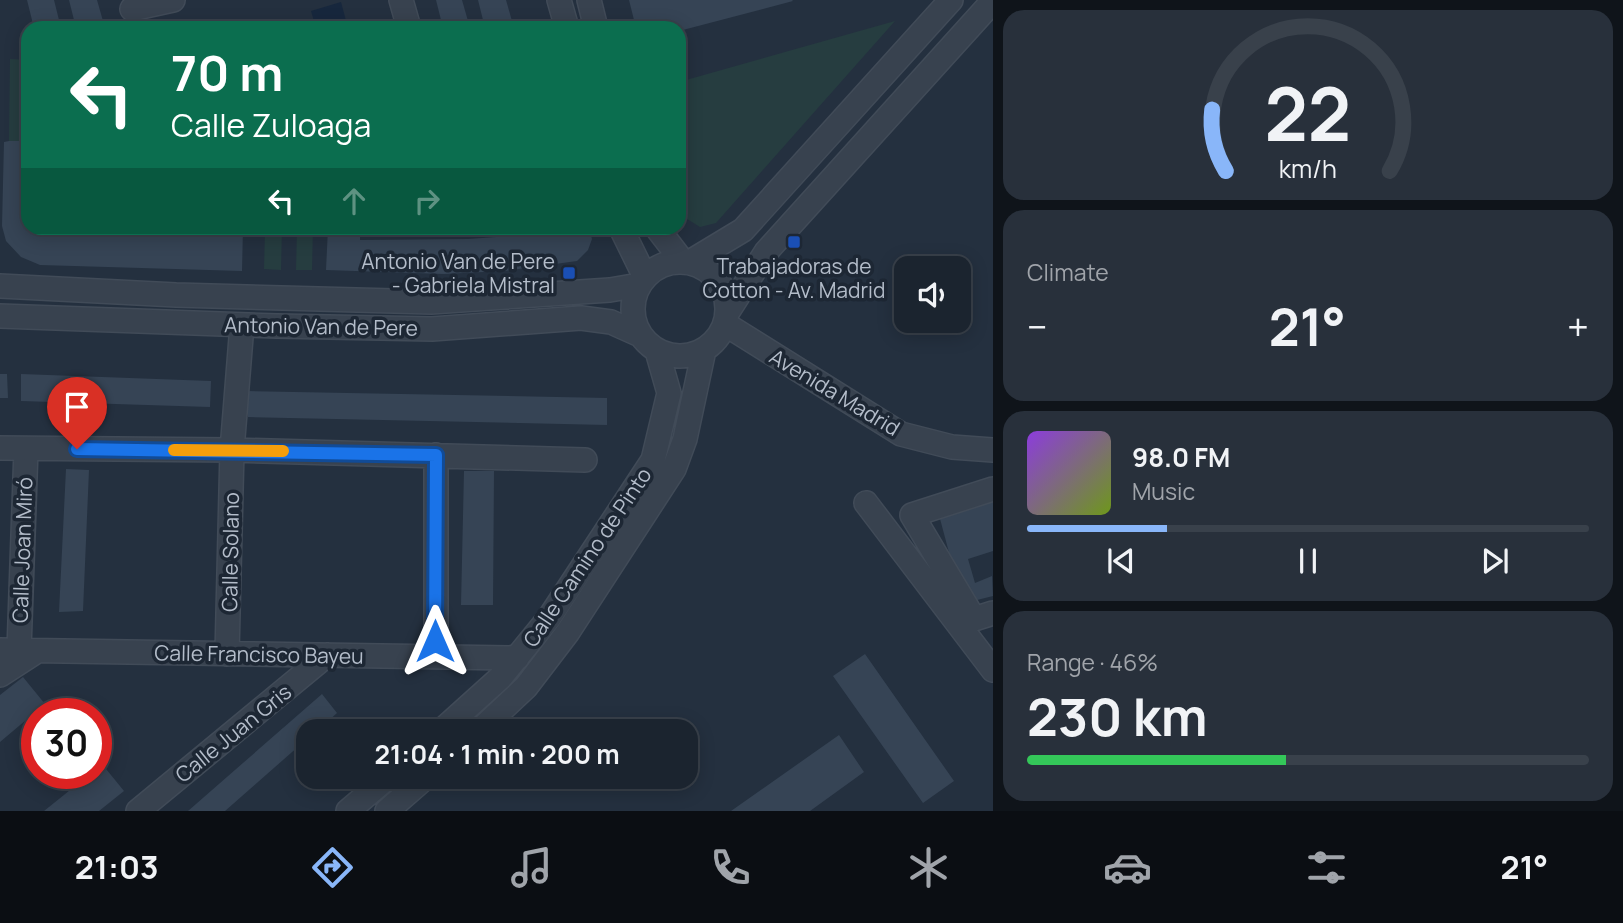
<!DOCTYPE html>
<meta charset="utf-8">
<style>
:root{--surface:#1b242f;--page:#28303b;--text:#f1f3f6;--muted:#a0a4aa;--line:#39414b;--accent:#89b6f9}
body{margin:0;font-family:Manrope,sans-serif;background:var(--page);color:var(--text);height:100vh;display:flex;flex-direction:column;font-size:26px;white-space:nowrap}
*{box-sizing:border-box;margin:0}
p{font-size:23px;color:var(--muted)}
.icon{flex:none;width:38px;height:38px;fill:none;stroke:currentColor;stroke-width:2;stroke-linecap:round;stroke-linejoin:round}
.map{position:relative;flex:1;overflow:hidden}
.panel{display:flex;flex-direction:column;gap:10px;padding:10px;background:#0f141a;width:630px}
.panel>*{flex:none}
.banner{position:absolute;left:21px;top:21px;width:665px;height:214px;border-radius:21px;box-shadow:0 4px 18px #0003,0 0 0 2px var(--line);background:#0b6e4f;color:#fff;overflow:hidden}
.controls{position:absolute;left:894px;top:256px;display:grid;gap:14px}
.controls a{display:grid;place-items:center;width:77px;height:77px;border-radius:14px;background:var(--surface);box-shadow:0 4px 18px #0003,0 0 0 2px var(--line);font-size:35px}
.speed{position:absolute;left:21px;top:698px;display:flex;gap:14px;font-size:35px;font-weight:700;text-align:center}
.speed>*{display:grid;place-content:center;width:91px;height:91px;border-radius:50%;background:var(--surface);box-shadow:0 4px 18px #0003,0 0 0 2px var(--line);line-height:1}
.speed .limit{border:10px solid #d22;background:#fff;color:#111}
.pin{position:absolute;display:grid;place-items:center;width:60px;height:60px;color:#fff;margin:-72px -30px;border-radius:50% 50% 50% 0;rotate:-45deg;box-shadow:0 0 7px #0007}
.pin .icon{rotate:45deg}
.me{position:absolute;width:77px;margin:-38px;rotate:0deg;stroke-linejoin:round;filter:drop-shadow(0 0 5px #0008)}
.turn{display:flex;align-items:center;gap:24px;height:147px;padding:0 35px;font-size:32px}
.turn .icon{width:91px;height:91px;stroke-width:2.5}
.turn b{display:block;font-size:49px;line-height:60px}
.lanes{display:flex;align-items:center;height:66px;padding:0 35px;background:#0003;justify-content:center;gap:35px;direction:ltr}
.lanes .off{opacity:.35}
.big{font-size:52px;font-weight:700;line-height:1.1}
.panel .tile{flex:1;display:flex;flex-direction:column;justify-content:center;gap:10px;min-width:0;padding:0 24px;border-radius:21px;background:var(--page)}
.panel .dial{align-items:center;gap:0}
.dial svg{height:182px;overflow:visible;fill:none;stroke:var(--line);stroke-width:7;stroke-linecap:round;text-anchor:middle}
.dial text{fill:var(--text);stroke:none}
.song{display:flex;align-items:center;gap:21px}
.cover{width:84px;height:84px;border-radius:10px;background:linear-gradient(135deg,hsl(270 70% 55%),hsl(80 70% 35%))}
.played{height:7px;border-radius:4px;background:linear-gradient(90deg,var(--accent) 25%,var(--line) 25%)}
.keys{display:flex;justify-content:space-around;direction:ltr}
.heat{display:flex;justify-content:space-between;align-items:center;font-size:38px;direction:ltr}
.charge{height:10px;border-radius:5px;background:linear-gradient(90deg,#34c759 46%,var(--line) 0)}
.trip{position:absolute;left:296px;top:719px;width:402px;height:70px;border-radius:21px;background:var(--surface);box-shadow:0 4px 18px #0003,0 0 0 2px var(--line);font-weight:700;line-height:70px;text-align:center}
.tab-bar{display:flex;height:112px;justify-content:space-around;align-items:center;background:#0b0e13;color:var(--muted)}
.tab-bar .icon{width:49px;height:49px}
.tab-bar .on{color:var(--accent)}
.tab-bar b{font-size:32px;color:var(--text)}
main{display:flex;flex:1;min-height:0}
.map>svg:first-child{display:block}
</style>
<main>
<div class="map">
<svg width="993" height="811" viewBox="0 0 993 811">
<rect width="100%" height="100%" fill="#24303f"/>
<!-- green -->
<path fill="#263d40" d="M895 21 716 223 700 227 679 214V82Z
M10 59 28 60V141H9Z
M265 228H282L281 270 264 269Z
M297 228H313L312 270H296Z"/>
<!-- water -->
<path fill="#17273d" d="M341 2 348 28H316L311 11Z"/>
<!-- building -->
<path fill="#364455" d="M27 0H54L61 28H34Z
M69 0H97L105 28H76Z
M436 0H462L470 28H443Z
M478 0H506L514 28H485Z
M629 0H792L793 1 679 31V28H636Z
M9 141H28V228L206 231V228H243L242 271 40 265 21 257 6 241 2 226 4 142Z
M328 228H360V240L468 239 524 235 551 228H589L592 239 588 250 577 261 504 271 444 274 326 270Z
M0 374H7L8 398H0Z
M21 374 211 381 210 407 21 401Z
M247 391 607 398V425L248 417Z
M66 469 89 470 83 611 59 612Z
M464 471H494L493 605H461Z
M993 497V551L968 559 975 583 992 576 993 596 969 602 959 590 939 515Z
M865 654 954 781 923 803 833 676Z
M23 677 45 704 0 742V695Z
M322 694 337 713 316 732H308V738L225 811H188Z
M839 735 864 772 810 811H731Z
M102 764 124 791 99 811H44L90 774H96V768Z"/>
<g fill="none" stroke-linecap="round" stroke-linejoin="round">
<defs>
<path id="minor" d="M401 0 409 28
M559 0 567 28
M589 0 596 28
M132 9 173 0
M621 228 645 277
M657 228 683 262
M633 309a47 47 0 1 1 94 0a47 47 0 1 1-94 0Z
M690 262 743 230 951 0
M0 286 176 295 431 302 610 290 639 285
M727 313 766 252 993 1
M0 316 277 326 432 329 581 318 611 322 640 335
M725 324 901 434 952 447 993 450
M0 448 232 450 585 460
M993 489 912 515 974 619 993 613
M866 503 993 670
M0 650 517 658
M19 650 26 449
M227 654 232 450 242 325
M436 657V455
M0 675 37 651
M440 732 500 678 549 618 653 460 669 393 657 351
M478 732 526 687 568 632 674 469 685 439 704 350
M138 811 327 655
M348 811 388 777
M387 811 426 777"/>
</defs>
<!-- minor casing -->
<use href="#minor" stroke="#414b58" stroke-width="26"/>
<!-- minor -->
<use href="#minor" stroke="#38424f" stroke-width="23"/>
</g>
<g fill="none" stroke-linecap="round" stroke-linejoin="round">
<defs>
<path id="route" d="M77 449 436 455 435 641"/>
</defs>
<!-- route casing -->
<use href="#route" stroke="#114b97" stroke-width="18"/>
<!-- route -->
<use href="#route" stroke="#1a73e8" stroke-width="12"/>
<!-- slow -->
<path stroke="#f59e0b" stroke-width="12" d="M174 450 283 451"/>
</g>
<!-- markers -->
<g fill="#1a4fb4" stroke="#1d2734" stroke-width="2.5">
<rect x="787" y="235" width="14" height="14" rx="3.5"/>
<rect x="562" y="266" width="14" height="14" rx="3.5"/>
</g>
<g text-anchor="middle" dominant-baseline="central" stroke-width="7" stroke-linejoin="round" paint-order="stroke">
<!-- poi labels -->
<g font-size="21" fill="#b4bdca" stroke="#1d2734" text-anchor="end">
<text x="555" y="261">Antonio Van de Pere<tspan x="555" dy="24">- Gabriela Mistral</tspan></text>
<text x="794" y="266" text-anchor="middle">Trabajadoras de<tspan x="794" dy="24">Cotton - Av. Madrid</tspan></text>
</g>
<!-- street labels -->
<g font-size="21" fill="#b4bdca" stroke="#1d2734">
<text transform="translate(321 326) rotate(1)">Antonio Van de Pere</text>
<text transform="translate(835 392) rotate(31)">Avenida Madrid</text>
<text transform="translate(22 550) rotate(-88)">Calle Joan Miró</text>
<text transform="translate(230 552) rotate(-89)">Calle Solano</text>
<text transform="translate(587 557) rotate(-56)">Calle Camino de Pinto</text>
<text transform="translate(259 654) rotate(1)">Calle Francisco Bayeu</text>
<text transform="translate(233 733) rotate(-39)">Calle Juan Gris</text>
</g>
</g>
</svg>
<div class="controls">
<a><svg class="icon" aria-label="sound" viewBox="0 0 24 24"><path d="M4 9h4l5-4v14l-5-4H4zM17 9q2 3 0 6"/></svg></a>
</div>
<div class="speed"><div class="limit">30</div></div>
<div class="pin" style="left:77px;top:449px;background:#d93025"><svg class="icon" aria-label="arrive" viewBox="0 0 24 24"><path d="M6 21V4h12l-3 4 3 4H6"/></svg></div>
<svg class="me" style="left:435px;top:641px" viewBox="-20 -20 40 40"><path d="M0-17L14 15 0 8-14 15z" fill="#1a73e8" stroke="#fff" stroke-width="4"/></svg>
<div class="trip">21:04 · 1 min · 200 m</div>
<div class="banner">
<div class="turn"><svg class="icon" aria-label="left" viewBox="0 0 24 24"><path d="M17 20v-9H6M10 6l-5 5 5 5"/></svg><div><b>70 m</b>Calle Zuloaga</div></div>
<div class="lanes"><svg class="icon" aria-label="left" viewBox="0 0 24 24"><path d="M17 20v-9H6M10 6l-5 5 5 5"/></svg><svg class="icon off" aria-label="ahead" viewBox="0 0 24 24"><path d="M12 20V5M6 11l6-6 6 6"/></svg><svg class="icon off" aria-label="right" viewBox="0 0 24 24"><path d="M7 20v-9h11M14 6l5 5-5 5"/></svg></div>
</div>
</div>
<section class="panel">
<div class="tile dial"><svg viewBox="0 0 100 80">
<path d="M14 69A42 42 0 1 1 86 69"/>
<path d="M14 69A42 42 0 0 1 8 42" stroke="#89b6f9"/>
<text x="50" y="56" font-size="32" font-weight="700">22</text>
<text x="50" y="72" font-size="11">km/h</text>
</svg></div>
<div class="tile"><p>Climate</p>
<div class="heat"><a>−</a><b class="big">21°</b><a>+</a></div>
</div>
<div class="tile">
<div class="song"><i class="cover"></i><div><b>98.0 FM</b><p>Music</p></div></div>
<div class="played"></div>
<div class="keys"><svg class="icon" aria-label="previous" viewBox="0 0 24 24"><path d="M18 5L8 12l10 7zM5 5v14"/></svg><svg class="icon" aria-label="pause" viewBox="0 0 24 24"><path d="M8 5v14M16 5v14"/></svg><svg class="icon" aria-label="next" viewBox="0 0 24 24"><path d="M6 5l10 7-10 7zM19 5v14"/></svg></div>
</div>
<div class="tile"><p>Range · 46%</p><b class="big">230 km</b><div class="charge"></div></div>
</section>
</main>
<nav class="tab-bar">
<b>21:03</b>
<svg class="icon on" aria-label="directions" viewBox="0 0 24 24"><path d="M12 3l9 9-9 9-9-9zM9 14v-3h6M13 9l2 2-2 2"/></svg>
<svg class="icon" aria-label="music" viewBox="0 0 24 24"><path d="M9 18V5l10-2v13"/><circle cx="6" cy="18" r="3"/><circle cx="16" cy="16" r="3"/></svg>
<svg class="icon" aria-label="phone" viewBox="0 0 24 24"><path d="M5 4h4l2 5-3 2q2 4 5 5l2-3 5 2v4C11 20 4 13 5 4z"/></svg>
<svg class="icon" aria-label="climate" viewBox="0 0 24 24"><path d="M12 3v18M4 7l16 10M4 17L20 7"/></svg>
<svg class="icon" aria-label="car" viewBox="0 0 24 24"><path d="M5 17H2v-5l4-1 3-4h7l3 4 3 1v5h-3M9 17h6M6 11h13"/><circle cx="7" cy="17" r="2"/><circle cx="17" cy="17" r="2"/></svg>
<svg class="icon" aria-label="filters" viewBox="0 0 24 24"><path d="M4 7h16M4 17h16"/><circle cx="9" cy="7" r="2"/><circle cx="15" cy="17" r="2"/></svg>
<b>21°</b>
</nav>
